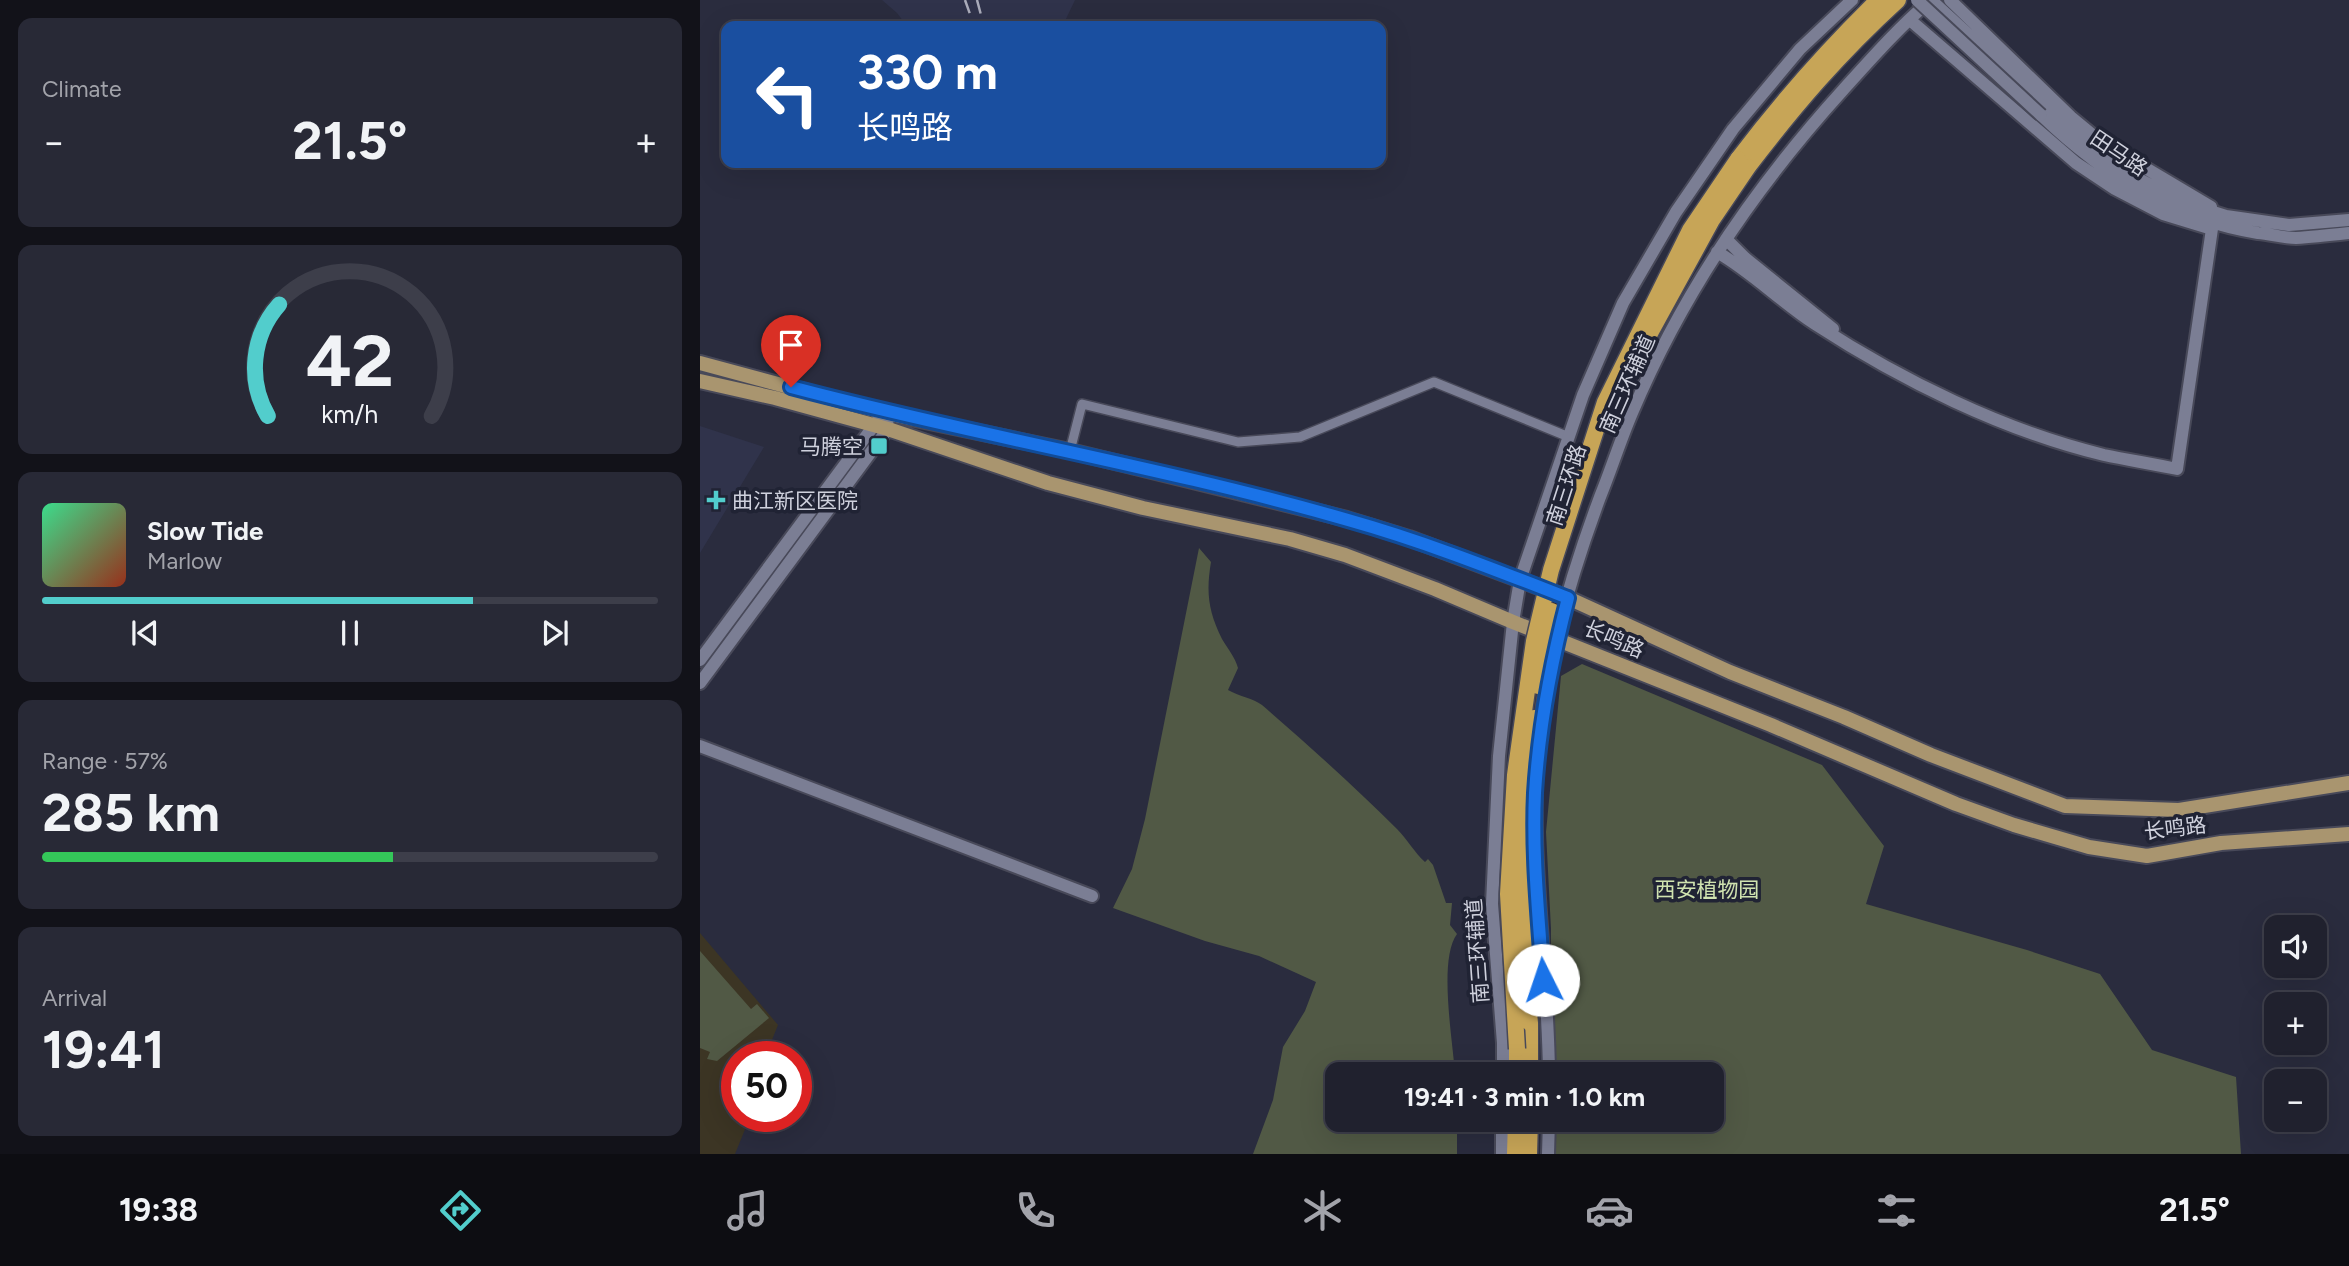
<!DOCTYPE html>
<meta charset="utf-8">
<style>
:root{--surface:#20212e;--page:#282936;--text:#f1f3f6;--muted:#a2a3aa;--line:#3d3e4a;--accent:#52cdcc}
body{margin:0;font-family:Figtree,"Noto Sans SC",sans-serif;background:var(--page);color:var(--text);height:100vh;display:flex;flex-direction:column;font-size:26px;white-space:nowrap}
*{box-sizing:border-box;margin:0}
p{font-size:23px;color:var(--muted)}
.icon{flex:none;width:38px;height:38px;fill:none;stroke:currentColor;stroke-width:2;stroke-linecap:round;stroke-linejoin:round}
.map{position:relative;flex:1;overflow:hidden}
.side{display:flex;flex-direction:column;gap:18px;padding:18px;background:#121219;width:700px}
.side>*{flex:none}
.hud{position:absolute;left:21px;top:21px;width:665px;height:147px;border-radius:14px;box-shadow:0 7px 28px #0002,0 0 0 2px var(--line);background:#1a4fa0;color:#fff;overflow:hidden}
.controls{position:absolute;left:1564px;top:915px;display:grid;gap:14px}
.controls a{display:grid;place-items:center;width:63px;height:63px;border-radius:14px;background:var(--surface);box-shadow:0 7px 28px #0002,0 0 0 2px var(--line);font-size:35px}
.speed{position:absolute;left:21px;top:1041px;display:flex;gap:14px;font-size:35px;font-weight:700;text-align:center}
.speed>*{display:grid;place-content:center;width:91px;height:91px;border-radius:50%;background:var(--surface);box-shadow:0 7px 28px #0002,0 0 0 2px var(--line);line-height:1}
.speed .limit{border:10px solid #d22;background:#fff;color:#111}
.pin{position:absolute;display:grid;place-items:center;width:60px;height:60px;color:#fff;margin:-72px -30px;border-radius:50% 50% 50% 0;rotate:-45deg;box-shadow:0 0 7px #0007}
.pin .icon{rotate:45deg}
.me{position:absolute;width:77px;margin:-38px;rotate:356deg;stroke-linejoin:round;filter:drop-shadow(0 0 5px #0008)}
.turn{display:flex;align-items:center;gap:24px;height:147px;padding:0 21px;font-size:32px}
.turn .icon{width:91px;height:91px;stroke-width:2.5}
.turn b{display:block;font-size:49px;line-height:60px}
.big{font-size:52px;font-weight:700;line-height:1.1}
.side .tile{flex:1;display:flex;flex-direction:column;justify-content:center;gap:10px;min-width:0;padding:0 24px;border-radius:14px;background:var(--page)}
.side .dial{align-items:center;gap:0}
.dial svg{height:182px;overflow:visible;fill:none;stroke:var(--line);stroke-width:7;stroke-linecap:round;text-anchor:middle}
.dial text{fill:var(--text);stroke:none}
.song{display:flex;align-items:center;gap:21px}
.cover{width:84px;height:84px;border-radius:10px;background:linear-gradient(135deg,hsl(150 70% 55%),hsl(10 70% 35%))}
.played{height:7px;border-radius:4px;background:linear-gradient(90deg,var(--accent) 70%,var(--line) 70%)}
.keys{display:flex;justify-content:space-around;direction:ltr}
.heat{display:flex;justify-content:space-between;align-items:center;font-size:38px;direction:ltr}
.charge{height:10px;border-radius:5px;background:linear-gradient(90deg,#34c759 57%,var(--line) 0)}
.trip{position:absolute;left:625px;top:1062px;width:399px;height:70px;border-radius:14px;background:var(--surface);box-shadow:0 7px 28px #0002,0 0 0 2px var(--line);font-weight:700;line-height:70px;text-align:center}
.dock{display:flex;height:112px;justify-content:space-around;align-items:center;background:#0d0d12;color:var(--muted)}
.dock .icon{width:49px;height:49px}
.dock .on{color:var(--accent)}
.dock b{font-size:32px;color:var(--text)}
main{display:flex;flex:1;min-height:0}
.map>svg:first-child{display:block}
</style>
<main>
<section class="side">
<div class="tile"><p>Climate</p>
<div class="heat"><a>−</a><b class="big">21.5°</b><a>+</a></div>
</div>
<div class="tile dial"><svg viewBox="0 0 100 80">
<path d="M14 69A42 42 0 1 1 86 69"/>
<path d="M14 69A42 42 0 0 1 19 20" stroke="#52cdcc"/>
<text x="50" y="56" font-size="32" font-weight="700">42</text>
<text x="50" y="72" font-size="11">km/h</text>
</svg></div>
<div class="tile">
<div class="song"><i class="cover"></i><div><b>Slow Tide</b><p>Marlow</p></div></div>
<div class="played"></div>
<div class="keys"><svg class="icon" aria-label="previous" viewBox="0 0 24 24"><path d="M18 5L8 12l10 7zM5 5v14"/></svg><svg class="icon" aria-label="pause" viewBox="0 0 24 24"><path d="M8 5v14M16 5v14"/></svg><svg class="icon" aria-label="next" viewBox="0 0 24 24"><path d="M6 5l10 7-10 7zM19 5v14"/></svg></div>
</div>
<div class="tile"><p>Range · 57%</p><b class="big">285 km</b><div class="charge"></div></div>
<div class="tile"><p>Arrival</p><b class="big">19:41</b></div>
</section>
<div class="map">
<svg width="1649" height="1154" viewBox="0 0 1649 1154">
<rect width="100%" height="100%" fill="#2a2c3e"/>
<!-- built -->
<path fill="#30334b" d="M182 0H375L365 21 357 26H207L197 13Z
M0 426 64 447 0 553Z"/>
<!-- education -->
<path fill="#3c3524" d="M0 933 78 1025 65 1057H37V1116L41 1117 40 1119 48 1122 35 1154H0Z"/>
<!-- green -->
<path fill="#515945" d="M499 548 511 562C506 592 508 611 522 639 528 649 535 657 538 668L528 690C540 697 553 698 562 705 608 745 654 786 697 829 708 840 714 852 725 862L728 859 733 865 746 903H752L750 925 757 934C738 960 753 1041 755 1074H637V1120H757V1154H553L573 1100 583 1047 605 1011 616 982 559 956 505 941 413 908 432 869 445 819Z
M882 664 1122 765 1184 846 1166 904 1327 950 1400 974 1452 1050 1536 1077 1541 1154H849L850 1120H1012V1074H850L851 929 846 832 861 676Z
M0 951 51 1009 57 1004 69 1018 17 1061 7 1059 10 1052 0 1048Z"/>
<g fill="none" stroke-linecap="round" stroke-linejoin="round">
<defs>
<path id="street" d="M370 451 382 404 538 442 600 437 734 382 869 437"/>
<path id="secondary" d="M1231 0 1398 154 1437 178 1488 204 1526 216 1589 225 1649 220
M1250 0 1371 117 1400 141 1511 207
M1210 20 1376 163 1415 189 1463 214 1512 229
M1341 115C1401 173 1474 220 1558 233 1571 234 1583 238 1596 238 1613 237 1631 235 1649 233
M1026 239 1045 258 1133 329
M1017 252C1052 272 1081 302 1115 324 1201 380 1304 431 1404 455 1428 460 1453 464 1477 469L1513 222
M0 660 178 420
M0 683 188 429 187 420
M0 746 392 896
M803 1074V1043L792 904 799 756 813 622 820 580 883 395 923 303 976 212 1033 129 1100 49 1152 0
M849 1074C848 965 829 856 838 746 845 663 871 575 900 497 911 470 920 441 932 413 982 294 1056 186 1143 90 1171 59 1199 27 1231 0
M802 1154V1120
M848 1154 849 1120"/>
<path id="primary" d="M0 363 186 413 370 451 509 485 647 519 709 538 868 598 1030 672 1144 717 1231 755 1365 806 1479 810 1649 783
M0 381 75 398 188 429 348 483 443 508 590 539 645 555 735 589 813 622 1071 725 1256 804 1314 825 1389 847 1447 856 1521 843 1649 834"/>
<path id="highway" d="M1038 159C1081 102 1127 50 1178 0
M1048 167C1096 104 1140 53 1198 0
M830 1023V1074
M817 1074V1049
M815 1154 816 1120
M829 1154 830 1120"/>
</defs>
<!-- street casing -->
<use href="#street" stroke="#484959" stroke-width="12"/>
<!-- secondary casing -->
<use href="#secondary" stroke="#484959" stroke-width="16"/>
<!-- primary casing -->
<use href="#primary" stroke="#484959" stroke-width="18"/>
<!-- highway casing -->
<use href="#highway" stroke="#484959" stroke-width="19"/>
<!-- street -->
<use href="#street" stroke="#7b7e94" stroke-width="9"/>
<!-- secondary -->
<use href="#secondary" stroke="#7b7e94" stroke-width="12"/>
<!-- primary -->
<use href="#primary" stroke="#a9956f" stroke-width="14"/>
<!-- highway -->
<use href="#highway" stroke="#c7a557" stroke-width="16"/>
<!-- rail -->
<path stroke="#aaacba" stroke-width="2.5" stroke-dasharray="14 7" stroke-linecap="butt" d="M265 0 271 17
M277 0 281 15"/>
<defs>
<path id="secondary-bridge" d="M1217 0 1341 115"/>
<path id="highway-bridge" d="M948 337 1012 220 1048 167
M838 686 852 611
M830 1023C820 921 820 819 834 718
M817 1049 808 894 815 775 834 641 851 570 905 402 990 230 1038 159"/>
</defs>
<!-- secondary-bridge casing -->
<use href="#secondary-bridge" stroke="#484959" stroke-width="16" stroke-linecap="butt"/>
<!-- highway-bridge casing -->
<use href="#highway-bridge" stroke="#484959" stroke-width="19" stroke-linecap="butt"/>
<!-- secondary-bridge -->
<use href="#secondary-bridge" stroke="#7b7e94" stroke-width="12"/>
<!-- highway-bridge -->
<use href="#highway-bridge" stroke="#c7a557" stroke-width="16"/>
</g>
<g fill="none" stroke-linecap="round" stroke-linejoin="round">
<defs>
<path id="route" d="M91 387C276 436 465 467 648 520 723 541 796 570 868 598 851 663 839 727 835 793 832 855 839 918 843 980"/>
</defs>
<!-- route casing -->
<use href="#route" stroke="#114b97" stroke-width="18"/>
<!-- route -->
<use href="#route" stroke="#1a73e8" stroke-width="12"/>
</g>
<!-- markers -->
<g fill="#52cdcc" stroke="#202334" stroke-width="2.5">
<rect x="170" y="437" width="18" height="18" rx="3.5"/>
<path d="M12.5 489.5h7v7h7v7h-7v7h-7v-7h-7v-7h7z"/>
</g>
<g text-anchor="middle" dominant-baseline="central" stroke-width="7" stroke-linejoin="round" paint-order="stroke">
<!-- street labels -->
<g font-size="21" fill="#cfd1dd" stroke="#202334">
<text transform="translate(1419 153) rotate(34)">田马路</text>
<text transform="translate(927 384) rotate(-66)">南三环辅道</text>
<text transform="translate(866 485) rotate(-72)">南三环路</text>
<text transform="translate(914 639) rotate(23)">长鸣路</text>
<text transform="translate(1475 828) rotate(-7)">长鸣路</text>
<text transform="translate(777 951) rotate(-94)">南三环辅道</text>
</g>
<!-- poi labels -->
<g font-size="21" fill="#cfd1dd" stroke="#202334" text-anchor="end">
<text x="163" y="446">马腾空</text>
<text x="32" y="500" text-anchor="start">曲江新区医院</text>
</g>
<!-- park labels -->
<g font-size="21" fill="#d0e3b0" stroke="#202334">
<text x="1007" y="889">西安植物园</text>
</g>
</g>
</svg>
<div class="controls">
<a><svg class="icon" aria-label="sound" viewBox="0 0 24 24"><path d="M4 9h4l5-4v14l-5-4H4zM17 9q2 3 0 6"/></svg></a>
<a>+</a>
<a>−</a>
</div>
<div class="speed"><div class="limit">50</div></div>
<div class="pin" style="left:91px;top:387px;background:#d93025"><svg class="icon" aria-label="arrive" viewBox="0 0 24 24"><path d="M6 21V4h12l-3 4 3 4H6"/></svg></div>
<svg class="me" style="left:843px;top:980px" viewBox="-20 -20 40 40"><circle r="19" fill="#fff"/><path d="M0-13L10 11 0 6-10 11z" fill="#1a73e8"/></svg>
<div class="trip">19:41 · 3 min · 1.0 km</div>
<div class="hud">
<div class="turn"><svg class="icon" aria-label="left" viewBox="0 0 24 24"><path d="M17 20v-9H6M10 6l-5 5 5 5"/></svg><div><b>330 m</b>长鸣路</div></div>
</div>
</div>
</main>
<nav class="dock">
<b>19:38</b>
<svg class="icon on" aria-label="directions" viewBox="0 0 24 24"><path d="M12 3l9 9-9 9-9-9zM9 14v-3h6M13 9l2 2-2 2"/></svg>
<svg class="icon" aria-label="music" viewBox="0 0 24 24"><path d="M9 18V5l10-2v13"/><circle cx="6" cy="18" r="3"/><circle cx="16" cy="16" r="3"/></svg>
<svg class="icon" aria-label="phone" viewBox="0 0 24 24"><path d="M5 4h4l2 5-3 2q2 4 5 5l2-3 5 2v4C11 20 4 13 5 4z"/></svg>
<svg class="icon" aria-label="climate" viewBox="0 0 24 24"><path d="M12 3v18M4 7l16 10M4 17L20 7"/></svg>
<svg class="icon" aria-label="car" viewBox="0 0 24 24"><path d="M5 17H2v-5l4-1 3-4h7l3 4 3 1v5h-3M9 17h6M6 11h13"/><circle cx="7" cy="17" r="2"/><circle cx="17" cy="17" r="2"/></svg>
<svg class="icon" aria-label="filters" viewBox="0 0 24 24"><path d="M4 7h16M4 17h16"/><circle cx="9" cy="7" r="2"/><circle cx="15" cy="17" r="2"/></svg>
<b>21.5°</b>
</nav>
